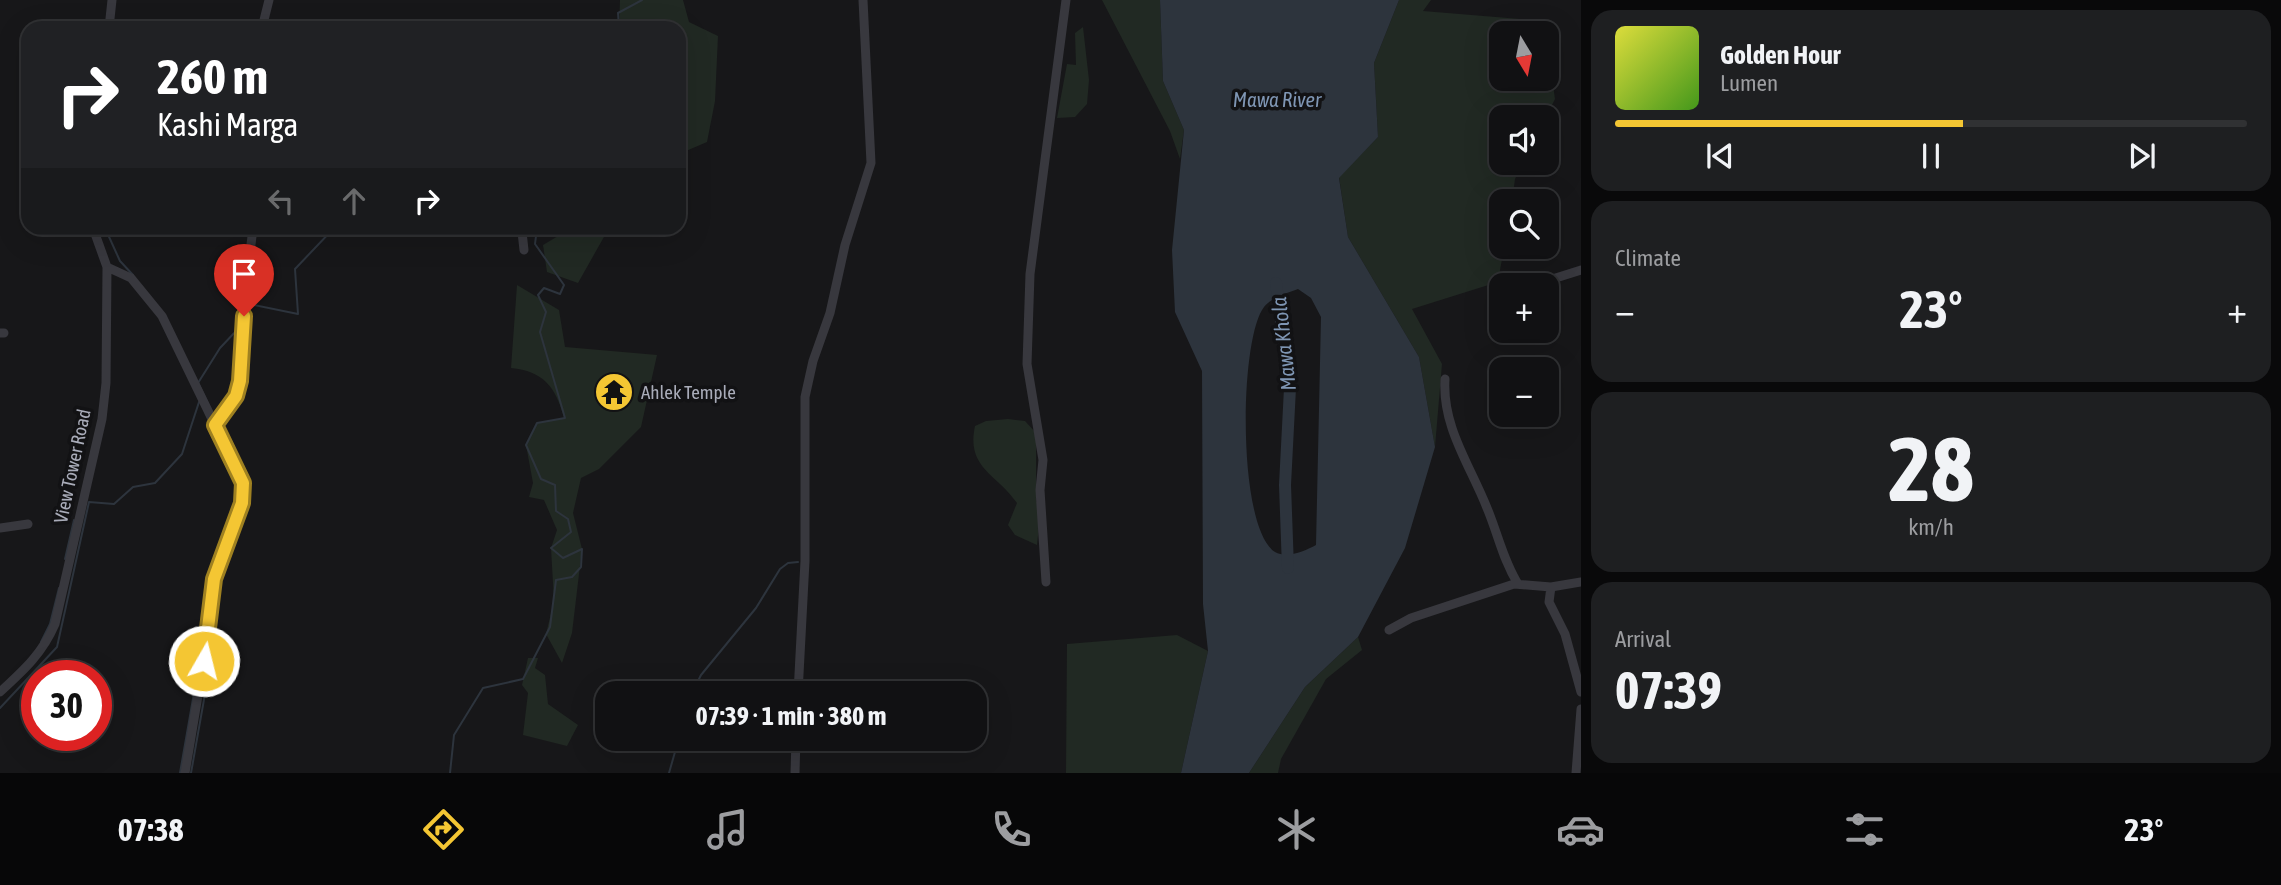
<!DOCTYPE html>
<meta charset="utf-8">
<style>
:root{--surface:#111113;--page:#1e1f21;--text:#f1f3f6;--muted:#9c9da0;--line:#303133;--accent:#f4c633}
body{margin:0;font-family:"Asap Condensed",sans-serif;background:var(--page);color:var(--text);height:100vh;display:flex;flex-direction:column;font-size:26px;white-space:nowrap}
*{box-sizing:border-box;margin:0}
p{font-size:23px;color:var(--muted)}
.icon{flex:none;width:38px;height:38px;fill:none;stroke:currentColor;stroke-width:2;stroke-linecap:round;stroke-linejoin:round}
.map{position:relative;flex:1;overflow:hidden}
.details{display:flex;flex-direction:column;gap:10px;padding:10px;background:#09090a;width:700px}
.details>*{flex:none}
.hud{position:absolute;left:21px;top:21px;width:665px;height:214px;border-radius:21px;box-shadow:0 7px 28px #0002,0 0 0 2px var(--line);background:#202124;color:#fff;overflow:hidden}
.needle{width:46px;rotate:170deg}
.fabs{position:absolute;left:1489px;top:21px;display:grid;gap:14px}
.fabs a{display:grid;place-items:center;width:70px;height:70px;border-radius:14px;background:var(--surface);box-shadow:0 7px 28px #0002,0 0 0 2px var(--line);font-size:35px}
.speed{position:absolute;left:21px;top:660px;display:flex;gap:14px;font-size:35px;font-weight:700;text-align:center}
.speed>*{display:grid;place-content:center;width:91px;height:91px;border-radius:50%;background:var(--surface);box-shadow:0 7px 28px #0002,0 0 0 2px var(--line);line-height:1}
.speed .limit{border:10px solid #d22;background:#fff;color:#111}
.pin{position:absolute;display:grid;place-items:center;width:60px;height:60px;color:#fff;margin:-72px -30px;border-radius:50% 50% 50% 0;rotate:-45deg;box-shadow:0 0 7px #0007}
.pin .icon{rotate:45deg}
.me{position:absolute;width:77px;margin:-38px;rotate:8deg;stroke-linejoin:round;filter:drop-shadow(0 0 5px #0008)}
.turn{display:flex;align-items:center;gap:24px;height:147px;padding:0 21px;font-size:32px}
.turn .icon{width:91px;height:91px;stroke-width:2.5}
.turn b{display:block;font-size:49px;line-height:60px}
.lanes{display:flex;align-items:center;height:66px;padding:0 21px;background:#0003;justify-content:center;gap:35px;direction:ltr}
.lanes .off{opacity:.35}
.big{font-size:52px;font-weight:700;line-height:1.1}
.details .widget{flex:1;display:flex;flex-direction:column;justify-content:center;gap:10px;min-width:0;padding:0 24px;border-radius:21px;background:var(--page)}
.details .dial{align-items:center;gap:0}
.dial b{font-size:91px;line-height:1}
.song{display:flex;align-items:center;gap:21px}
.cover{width:84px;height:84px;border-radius:10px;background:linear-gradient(135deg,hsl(60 70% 55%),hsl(100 70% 35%))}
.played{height:7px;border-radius:4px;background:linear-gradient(90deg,var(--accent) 55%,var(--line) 55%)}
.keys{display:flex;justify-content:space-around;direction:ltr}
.heat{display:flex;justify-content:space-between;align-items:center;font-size:38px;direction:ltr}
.trip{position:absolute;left:595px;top:681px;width:392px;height:70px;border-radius:21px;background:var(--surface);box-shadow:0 7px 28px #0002,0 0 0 2px var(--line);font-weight:700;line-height:70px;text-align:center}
.tab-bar{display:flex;height:112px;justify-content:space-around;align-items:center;background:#070708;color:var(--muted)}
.tab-bar .icon{width:49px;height:49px}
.tab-bar .active{color:var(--accent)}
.tab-bar b{font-size:32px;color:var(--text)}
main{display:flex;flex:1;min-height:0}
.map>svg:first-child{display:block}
</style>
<main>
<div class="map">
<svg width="1581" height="773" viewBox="0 0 1581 773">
<rect width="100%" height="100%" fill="#171719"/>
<!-- green -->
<path fill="#212923" d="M620 0H683L689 22 718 36 715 101 707 142 679 154V28H619Z
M1102 0H1160L1163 81 1184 130 1180 159 1170 131Z
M1399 0H1431L1423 11 1544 21 1546 33H1502V79H1547V41L1555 99 1546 117H1502V163H1523L1515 179 1512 201H1502L1504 247 1498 282 1412 309 1442 364 1435 447 1419 357 1348 237 1339 177 1378 137 1374 63Z
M1083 27 1089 80 1087 104 1075 117 1057 118 1067 64 1076 65 1075 33Z
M554 228H609L578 283 547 272 543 245 558 236Z
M517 285 559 310 565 347 657 355 641 427 599 469 581 478 573 513 582 549 572 633 562 663 546 634 554 601 551 548 557 530 544 500 529 497 533 483 526 445 537 423 564 418C556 387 543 371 511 368Z
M1008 419 1025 421 1036 433V501L1041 506 1037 545 1015 535 1008 525 1017 503C996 473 966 468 975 426L986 421Z
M1177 635 1208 651 1181 773H1066L1067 644Z
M1358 637 1362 650 1326 679 1281 759 1278 773H1249L1305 687Z
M528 658H538L535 668 545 675 548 704 578 725 567 746 523 735 528 693 522 685Z"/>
<!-- water -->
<path fill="#2d343d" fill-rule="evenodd" d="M1160 0H1399L1374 63 1378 137 1339 178 1348 237 1419 357 1435 447 1405 548 1358 637 1305 687 1249 773H1181L1208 651 1203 604 1202 371 1175 312 1172 250 1184 130 1163 81ZM1298 289 1311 298 1321 317 1316 545C1305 551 1287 559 1275 552 1237 528 1239 339 1264 307 1272 297 1287 293 1298 289Z"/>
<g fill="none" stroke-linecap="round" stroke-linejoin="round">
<!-- stream -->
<path stroke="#2d343d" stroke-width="2" d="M619 28 618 13 642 0
M105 228 120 261 133 275
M249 304 298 314 295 269 334 228
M237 330C246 364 234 392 215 418L198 383 220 348Z
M242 390 247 374 246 344
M221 424 249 486 247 496
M230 549 244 508
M65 559 74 520
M210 578 238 494
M41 642 50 624 59 588
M692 693 701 675 756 608 780 569 788 563 798 562
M0 708 57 647 89 502 114 504 133 487 155 483 182 454 199 402
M180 773 201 653
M191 773 214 643 215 612
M450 773 454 735 483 688 523 679 550 627 556 580 572 577 581 567 582 549 563 558 551 548 571 532 568 519 556 511 555 485 541 479 526 445 537 423 565 418 540 332 546 312 538 295 544 288 560 294 564 285 535 244 537 228
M669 773 679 738"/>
<!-- river -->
<path stroke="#2d343d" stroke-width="12" d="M1276 283 1290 388 1285 485 1288 568"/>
<!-- minor -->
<path stroke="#38383e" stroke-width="9" d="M109 28 112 0
M262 28 269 0
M480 228 522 232 524 250
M107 267 131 278 162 316 243 483 242 503 214 579 207 642 185 773
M1543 282 1581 270
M0 333H4
M1445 379C1442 427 1470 465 1487 508 1498 534 1503 560 1518 584
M215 425 236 396 240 381 245 294 253 228
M0 528 28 524
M1046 582 1040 490 1043 460 1027 364 1030 274 1066 0
M1581 582 1551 587 1549 602 1565 634 1581 692
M1389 630 1411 618 1514 584 1551 587
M0 692C24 670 42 654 55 624L102 419 106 383 107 267 93 228
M798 693 805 561V397L813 361 830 313 845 245 871 163 863 0
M795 773 796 738
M1576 773 1581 709"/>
</g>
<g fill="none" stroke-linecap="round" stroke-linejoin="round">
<defs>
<path id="route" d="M204 661 214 579 242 503 243 483 215 425 236 396 240 381 244 316"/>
</defs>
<!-- route casing -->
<use href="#route" stroke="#9f8121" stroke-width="18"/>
<!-- route -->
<use href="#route" stroke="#f4c633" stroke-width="12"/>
</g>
<!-- icons -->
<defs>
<symbol id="temple-disc" viewBox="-11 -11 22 22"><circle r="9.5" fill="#f4c633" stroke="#121214"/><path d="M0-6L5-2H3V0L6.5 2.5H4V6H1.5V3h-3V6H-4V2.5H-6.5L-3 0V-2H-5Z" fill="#111"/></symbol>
</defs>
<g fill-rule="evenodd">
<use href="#temple-disc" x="592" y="370" width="44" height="44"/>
</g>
<g text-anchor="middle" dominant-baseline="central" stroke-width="7" stroke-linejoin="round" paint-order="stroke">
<!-- poi labels -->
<g font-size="19" fill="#a9acb9" stroke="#121214" text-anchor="start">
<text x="641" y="392">Ahlek Temple</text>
</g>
<!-- street labels -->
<g font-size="19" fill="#a9acb9" stroke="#121214">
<text transform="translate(72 466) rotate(-78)">View Tower Road</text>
</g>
<!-- water labels -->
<g font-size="21" font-style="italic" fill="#7f96b4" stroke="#121214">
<text x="1277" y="99">Mawa River</text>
<text transform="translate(1283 344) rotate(-96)">Mawa Khola</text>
</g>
</g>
</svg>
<div class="fabs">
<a><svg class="needle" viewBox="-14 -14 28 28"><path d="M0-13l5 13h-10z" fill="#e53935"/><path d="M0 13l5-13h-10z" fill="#9c9da0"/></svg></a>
<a><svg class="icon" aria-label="sound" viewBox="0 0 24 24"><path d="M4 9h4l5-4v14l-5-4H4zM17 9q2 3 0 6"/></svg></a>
<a><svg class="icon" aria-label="search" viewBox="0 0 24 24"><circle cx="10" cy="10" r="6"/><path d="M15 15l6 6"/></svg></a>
<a>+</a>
<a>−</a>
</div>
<div class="speed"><div class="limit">30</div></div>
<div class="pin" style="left:244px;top:316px;background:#d93025"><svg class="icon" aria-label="arrive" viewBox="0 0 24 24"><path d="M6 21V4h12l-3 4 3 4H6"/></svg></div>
<svg class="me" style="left:204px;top:661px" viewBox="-20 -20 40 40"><circle r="17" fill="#f4c633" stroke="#fff" stroke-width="3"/><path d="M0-11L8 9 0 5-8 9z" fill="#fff"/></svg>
<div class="trip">07:39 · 1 min · 380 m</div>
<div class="hud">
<div class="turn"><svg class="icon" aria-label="right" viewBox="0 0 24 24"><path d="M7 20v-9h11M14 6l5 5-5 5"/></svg><div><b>260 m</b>Kashi Marga</div></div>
<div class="lanes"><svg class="icon off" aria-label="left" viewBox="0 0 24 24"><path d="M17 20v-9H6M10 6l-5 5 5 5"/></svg><svg class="icon off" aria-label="ahead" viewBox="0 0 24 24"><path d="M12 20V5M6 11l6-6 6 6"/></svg><svg class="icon" aria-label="right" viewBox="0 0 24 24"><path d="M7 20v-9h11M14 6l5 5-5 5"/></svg></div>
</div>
</div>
<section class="details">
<div class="widget">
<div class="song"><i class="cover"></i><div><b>Golden Hour</b><p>Lumen</p></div></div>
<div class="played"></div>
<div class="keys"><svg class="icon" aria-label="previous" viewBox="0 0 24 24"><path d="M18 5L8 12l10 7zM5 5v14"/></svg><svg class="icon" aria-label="pause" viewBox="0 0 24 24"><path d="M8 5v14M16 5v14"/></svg><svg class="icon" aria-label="next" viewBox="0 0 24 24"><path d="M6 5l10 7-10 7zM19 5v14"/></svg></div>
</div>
<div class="widget"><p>Climate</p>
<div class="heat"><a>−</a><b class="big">23°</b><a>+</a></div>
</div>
<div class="widget dial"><b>28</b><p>km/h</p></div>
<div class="widget"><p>Arrival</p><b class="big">07:39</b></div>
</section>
</main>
<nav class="tab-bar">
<b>07:38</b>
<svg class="icon active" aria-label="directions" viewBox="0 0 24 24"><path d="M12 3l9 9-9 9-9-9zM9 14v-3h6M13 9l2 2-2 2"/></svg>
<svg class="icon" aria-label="music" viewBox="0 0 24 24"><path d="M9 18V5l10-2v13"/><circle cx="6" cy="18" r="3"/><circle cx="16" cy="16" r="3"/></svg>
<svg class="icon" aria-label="phone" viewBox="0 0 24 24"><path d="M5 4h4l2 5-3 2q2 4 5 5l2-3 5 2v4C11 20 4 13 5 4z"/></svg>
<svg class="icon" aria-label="climate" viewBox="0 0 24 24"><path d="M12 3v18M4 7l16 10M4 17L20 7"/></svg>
<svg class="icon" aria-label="car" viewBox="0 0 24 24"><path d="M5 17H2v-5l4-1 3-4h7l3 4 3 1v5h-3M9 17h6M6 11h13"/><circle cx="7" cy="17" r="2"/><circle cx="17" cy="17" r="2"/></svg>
<svg class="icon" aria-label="filters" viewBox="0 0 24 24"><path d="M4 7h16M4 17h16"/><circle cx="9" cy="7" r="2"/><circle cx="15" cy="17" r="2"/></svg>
<b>23°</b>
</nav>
